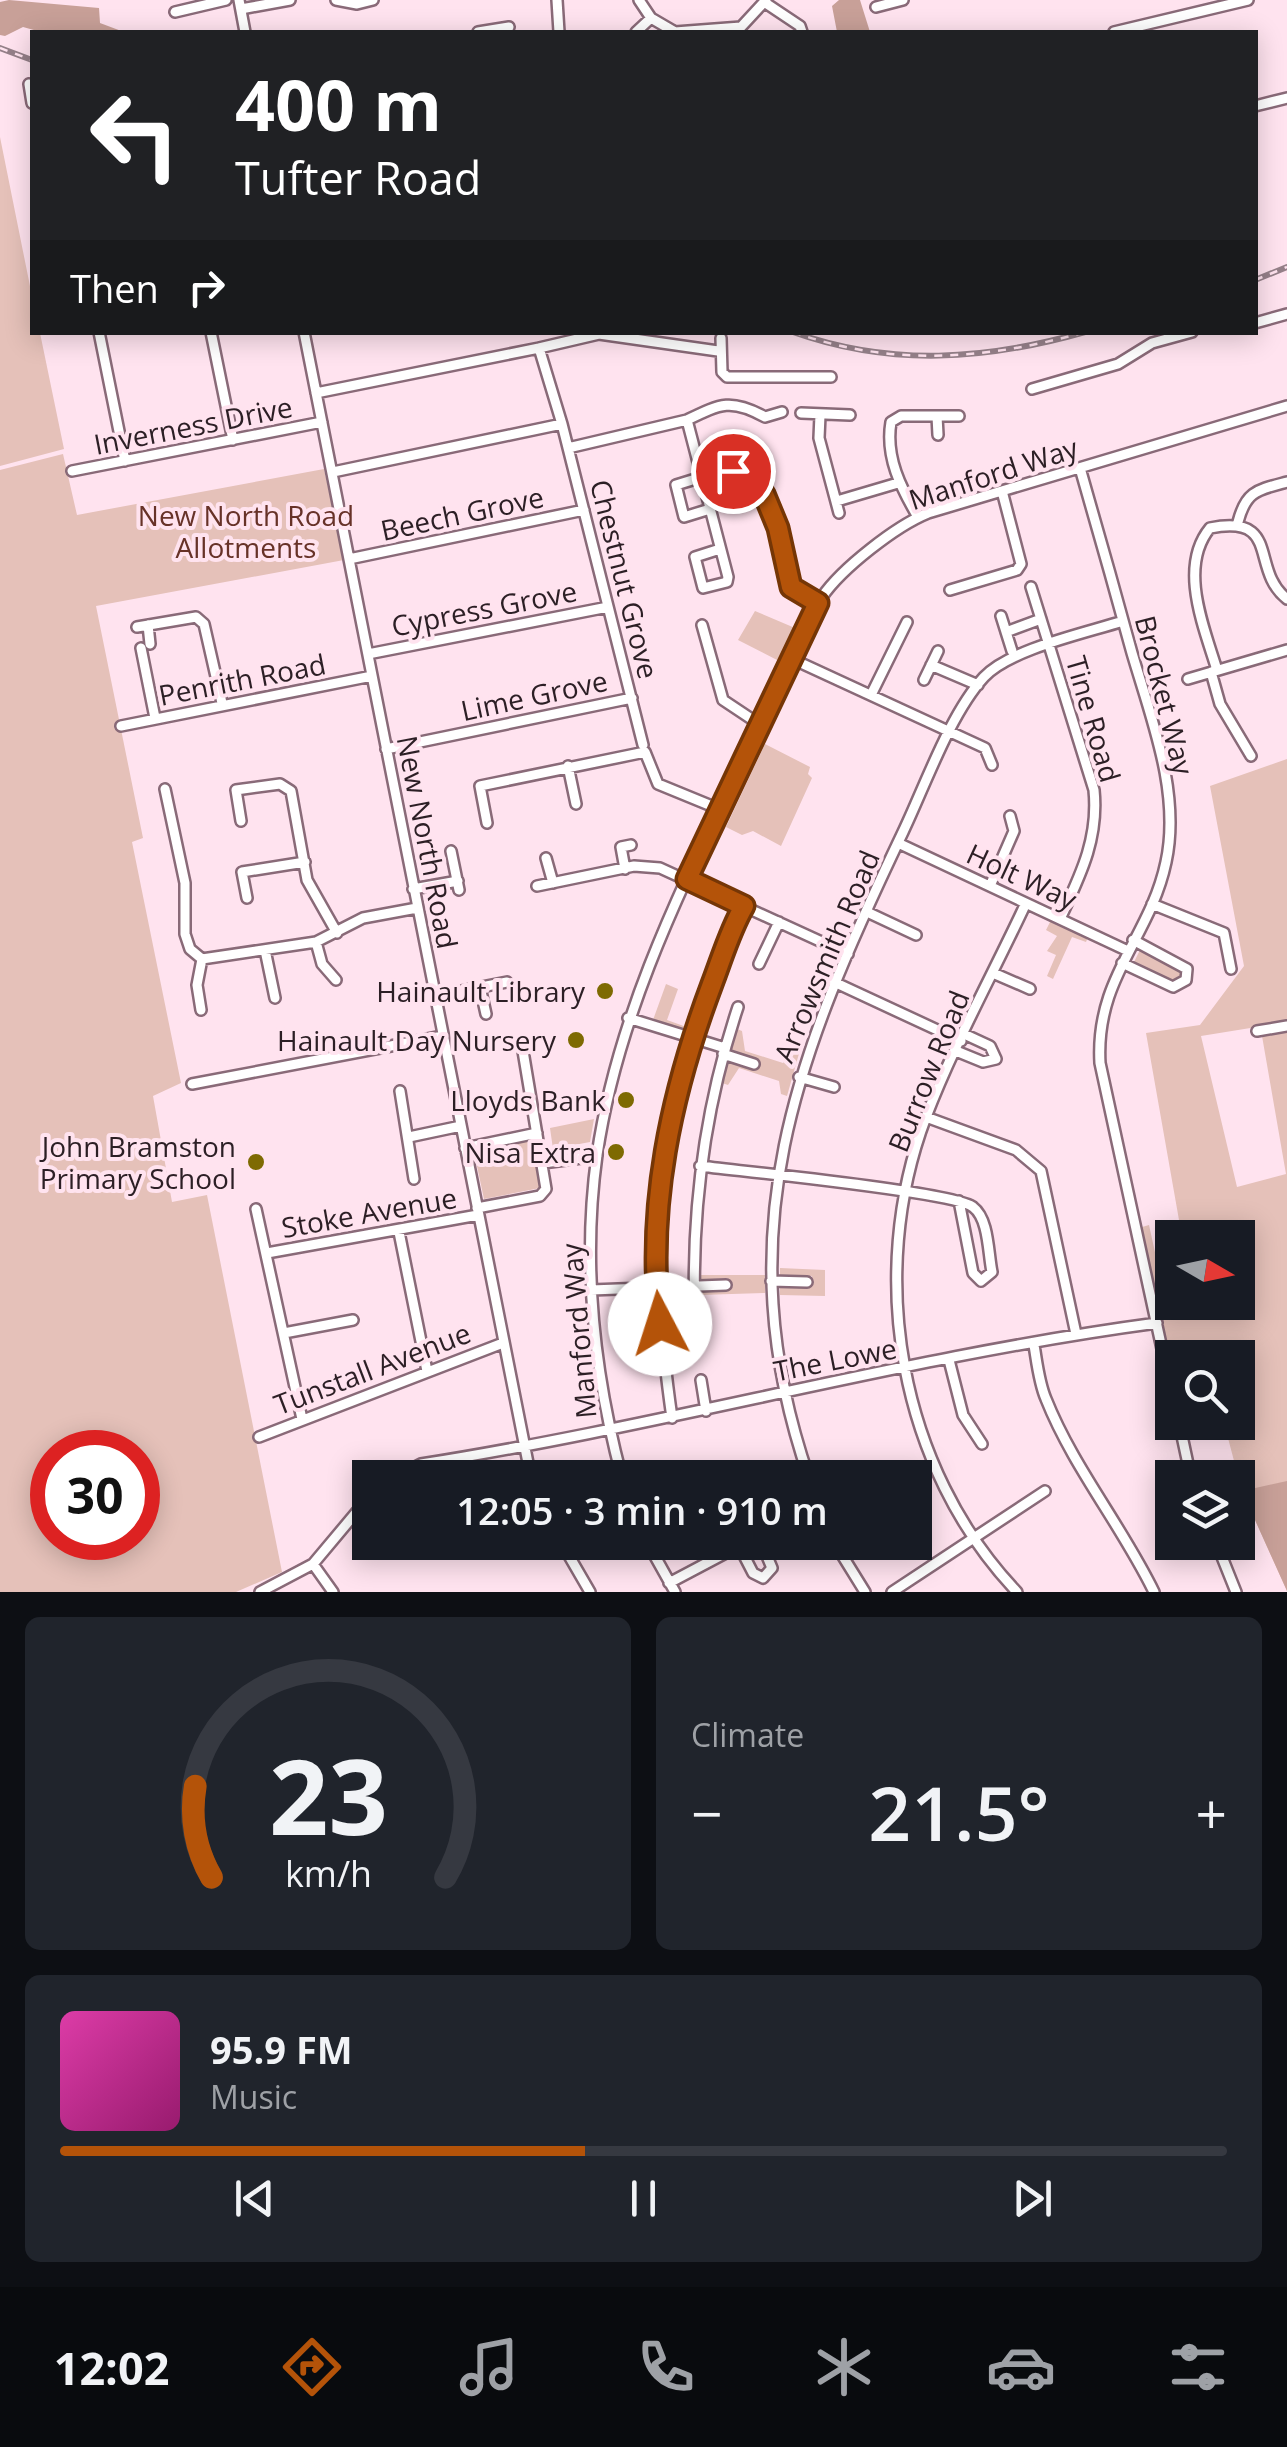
<!DOCTYPE html>
<meta charset="utf-8">
<style>
:root{--surface:#171b24;--page:#20242c;--text:#f1f3f6;--muted:#9ea1a6;--line:#363941;--accent:#b45309}
body{margin:0;font-family:"Open Sans",sans-serif;background:var(--page);color:var(--text);height:100vh;display:flex;flex-direction:column;font-size:38px;white-space:nowrap}
*{box-sizing:border-box;margin:0}
p{font-size:32px;color:var(--muted)}
.icon{flex:none;width:55px;height:55px;fill:none;stroke:currentColor;stroke-width:2;stroke-linecap:round;stroke-linejoin:round}
.map{position:relative;height:1592px;overflow:hidden}
.drawer{display:flex;flex-direction:column;gap:25px;padding:25px;background:#0d0f14;flex:1}
.drawer>*{flex:none}
.top-card{position:absolute;left:30px;top:30px;width:1228px;height:305px;border-radius:0px;box-shadow:0 5px 25px #0003;background:#202124;color:#fff;overflow:hidden}
.needle{width:65px;rotate:99deg}
.buttons{position:absolute;left:1155px;top:1220px;display:grid;gap:20px}
.buttons a{display:grid;place-items:center;width:100px;height:100px;border-radius:0px;background:var(--surface);box-shadow:0 5px 25px #0003;font-size:50px}
.speed{position:absolute;left:30px;top:1430px;display:flex;gap:20px;font-size:50px;font-weight:700;text-align:center}
.speed>*{display:grid;place-content:center;width:130px;height:130px;border-radius:50%;background:var(--surface);box-shadow:0 5px 25px #0003;line-height:1}
.speed .limit{border:15px solid #d22;background:#fff;color:#111}
.pin{position:absolute;display:grid;place-items:center;width:85px;height:85px;color:#fff;margin:-42px;border:5px solid #fff;border-radius:50%;box-shadow:0 2px 10px #0007}
.me{position:absolute;width:110px;margin:-55px;rotate:355deg;stroke-linejoin:round;filter:drop-shadow(0 0 8px #0008)}
.turn{display:flex;align-items:center;gap:35px;height:210px;padding:0 40px;font-size:45px}
.turn .icon{width:130px;height:130px;stroke-width:2.5}
.turn b{display:block;font-size:70px;line-height:85px}
.then{display:flex;align-items:center;height:95px;padding:0 40px;background:#0003;gap:20px;font-size:38px}
.big{font-size:75px;font-weight:600;line-height:1.1}
.drawer .tile{flex:1;display:flex;flex-direction:column;justify-content:center;gap:15px;min-width:0;padding:0 35px;border-radius:15px;background:var(--page)}
.drawer .dial{align-items:center;gap:0}
.dial svg{height:260px;overflow:visible;fill:none;stroke:var(--line);stroke-width:7;stroke-linecap:round;text-anchor:middle}
.dial text{fill:var(--text);stroke:none}
.song{display:flex;align-items:center;gap:30px}
.cover{width:120px;height:120px;border-radius:15px;background:linear-gradient(135deg,hsl(320 70% 55%),hsl(320 70% 35%))}
.played{height:10px;border-radius:5px;background:linear-gradient(90deg,var(--accent) 45%,var(--line) 45%)}
.keys{display:flex;justify-content:space-around;direction:ltr}
.heat{display:flex;justify-content:space-between;align-items:center;font-size:55px;direction:ltr}
.drawer .tiles{flex:1;display:grid;gap:25px;grid-template-columns:1fr 1fr}
.tile:last-child{grid-column:span 2}
.trip{position:absolute;left:352px;top:1460px;width:580px;height:100px;border-radius:0px;background:var(--surface);box-shadow:0 5px 25px #0003;font-weight:600;line-height:100px;text-align:center}
.menu{display:flex;height:160px;justify-content:space-around;align-items:center;background:#090b0e;color:var(--muted)}
.menu .icon{width:70px;height:70px}
.menu .active{color:var(--accent)}
.menu b{font-size:45px;color:var(--text)}
.map>svg:first-child{display:block}
</style>
<div class="map">
<svg width="1287" height="1592" viewBox="0 0 1287 1592">
<rect width="100%" height="100%" fill="#ffe3ef"/>
<!-- green -->
<path fill="#e5c1b9" fill-rule="evenodd" d="M0 137 32 296V332L40 333 64 449 0 466Z
M63 454 77 515 324 469 344 560 96 606 143 838 132 842 181 1083 153 1096 172 1202 207 1195 282 1572 236 1592H0V470ZM52 1452H138V1538H52Z
M755 611 795 628 779 661 738 640Z
M765 744 810 767 808 774 812 778 781 846 753 831 742 835 726 827Z
M1287 759V1022L1201 1036 1237 1187 1286 1174 1262 1036 1287 1032V1591L1242 1491 1224 1423 1238 1422V1358H1172V1371L1142 1227 1149 1225 1158 1266 1172 1264V1302H1238V1238L1182 1237 1146 1033 1200 1025 1244 966 1210 786Z
M1051 920 1088 937 1086 942 1072 937 1053 979 1047 976 1056 955 1047 951 1057 936 1046 930Z
M1141 948 1183 970V977L1175 984 1133 964Z
M666 984 678 989 667 1020 692 1029 687 1033 653 1020Z
M737 1029 742 1031 745 1051 783 1063 795 1049 800 1050 787 1096 781 1094 779 1081 739 1068 728 1085 722 1083 727 1061 754 1071 758 1059 731 1052Z
M594 1119 590 1142 553 1149 550 1128Z
M527 1138 535 1144 540 1188 484 1199 474 1152Z
M780 1268 825 1270V1296L780 1295V1285L811 1287 812 1276 780 1279Z
M699 1275H765V1293L699 1295 700 1289 729 1290 727 1278 699 1281Z"/>
<!-- forest -->
<path fill="#c8a098" d="M9 0 99 8 100 23 124 32H41L23 27 5 36 0 35V2Z
M839 0H860L870 32H837L832 6Z
M1287 1481V1591L1242 1491Z"/>
<g fill="none" stroke-linecap="round" stroke-linejoin="round">
<defs>
<path id="minor" d="M239 0 245 32
M336 0 357 4 373 0
M557 0 559 32
M639 0 651 18 675 32
M764 2 800 26 802 32
M876 7 903 0
M241 9 290 0
M175 12 226 0
M478 32 509 27
M636 32 651 18
M675 32 741 27 766 0
M1114 32 1248 0
M29 84 32 103
M1255 106 1287 98
M1255 323 1287 314
M99 332 125 461
M211 332 233 440
M304 332 531 1478
M721 338 722 372 727 377H831
M539 348 599 334 718 351
M1032 389 1118 364 1152 343 1192 332
M316 393 539 348 562 424 333 472
M801 413 850 415
M820 415 819 438 839 513
M937 416 938 435
M687 420C720 404 731 398 765 417L782 412
M562 424 643 745
M568 448 687 420C701 472 714 525 728 577L727 582 703 588 695 557 720 549
M1080 468C1098 530 1115 591 1132 653 1151 718 1181 793 1166 862 1150 938 1095 977 1100 1063L1172 1395
M72 471 322 422
M733 471 764 494 778 528 791 587 819 603
M702 477 676 485 684 517 710 509
M837 501 898 483
M918 517C901 488 885 457 891 422L901 416H959
M1238 522C1246 491 1257 490 1287 482
M349 559 584 510
M1031 587 1094 790C1099 839 1080 876 1060 919
M950 590 1017 570 1021 564 1002 491
M1001 616 1012 651
M148 625 150 644
M702 625 723 700 759 724
M137 627 196 617 204 624 222 703
M1006 632 1041 619
M141 648 155 718
M368 654 608 607
M790 658 985 748 992 765
M931 665 978 685
M1217 670C1204 627 1178 567 1210 528 1282 514 1249 569 1287 599
M1211 672 1220 704 1251 756
M1188 679 1287 650
M924 680 938 651
M871 695 907 622
M121 726 372 676
M386 749 632 698
M568 766 576 804
M165 789 185 883V934L190 949 202 959 316 942 363 918 417 908
M241 821 236 790 280 784 291 791 307 880 337 933
M487 823 480 786 645 752 658 784 719 809
M898 843 1128 951
M451 851 459 890
M546 858 553 883
M625 869 621 847 631 845
M537 886 634 866 660 868 848 954
M990 886 1014 831 1010 816
M413 889 458 881
M247 898 242 872 305 862
M1152 904 1224 933 1231 969
M867 912 916 935
M316 942 322 964 336 980
M265 950 275 998
M1122 963 1173 987 1186 980 1187 969 1133 940
M759 964 779 922
M993 973 1030 989
M834 982 961 1041
M480 987 486 1014
M435 996 507 982
M201 1010 197 985 202 959
M628 1018 725 1048
M1257 1031 1287 1026
M956 1051 983 1062 996 1059 990 1046 964 1034
M723 1054 754 1064
M799 1077 834 1087
M192 1084 443 1036
M400 1091 414 1179
M926 1117 1016 1150 1041 1171 1076 1334
M409 1137 461 1126
M465 1148 537 1133
M543 1163 597 1156
M700 1166C738 1171 955 1192 973 1207 989 1219 988 1253 992 1272L981 1281 973 1273 959 1201
M477 1208 540 1196 546 1189 523 1051
M256 1209 302 1419
M399 1232 427 1371
M267 1253 478 1215
M771 1281 807 1282
M591 1290 726 1285
M695 1319C691 1212 704 1109 738 1007
M284 1333 353 1320
M1034 1345C1037 1363 1039 1383 1046 1399 1073 1467 1122 1526 1154 1592
M949 1360 963 1415 982 1444
M701 1380 706 1411
M672 1418C649 1255 651 1146 709 990 720 962 729 932 744 905
M1179 1422 1191 1478
M259 1437 503 1343
M394 1478 421 1464C668 1425 909 1356 1157 1323
M622 1478C594 1373 582 1263 597 1155 618 1011 684 883 746 753 770 702 790 644 822 597 842 568 896 526 928 513L1287 406
M809 1478C724 1231 797 1054 903 832 925 786 950 714 984 677 1010 649 1086 633 1123 621
M561 1542 590 1592
M647 1542 675 1592
M737 1542 753 1573 763 1578 772 1568 761 1542
M834 1542 865 1592
M1216 1542 1236 1592
M313 1564 333 1592
M669 1583 739 1546
M260 1592 313 1564 370 1496
M892 1592 1045 1491
M1017 1592C899 1468 866 1275 926 1117 954 1044 993 974 1026 903"/>
</defs>
<!-- minor casing -->
<use href="#minor" stroke="#896a78" stroke-width="14"/>
<!-- minor -->
<use href="#minor" stroke="#fff" stroke-width="9"/>
<defs>
<path id="rail" d="M0 48 32 60
M1255 280 1287 267
M793 332C891 367 986 360 1085 332"/>
</defs>
<!-- rail casing -->
<use href="#rail" stroke="#958089" stroke-width="6"/>
<!-- rail -->
<use href="#rail" stroke="#ffe3ef" stroke-width="2.5" stroke-dasharray="8" stroke-linecap="butt"/>
</g>
<g fill="none" stroke-linecap="round" stroke-linejoin="round">
<defs>
<path id="route" d="M660 1324C646 1207 671 1093 712 984 722 958 730 930 744 906L687 879 818 603 791 587 778 528 764 494 733 471"/>
</defs>
<!-- route casing -->
<use href="#route" stroke="#753606" stroke-width="25"/>
<!-- route -->
<use href="#route" stroke="#b45309" stroke-width="18"/>
</g>
<!-- markers -->
<g fill="#7e6a02" stroke="#ffe3ef" stroke-width="4">
<circle cx="605" cy="991" r="10"/>
<circle cx="576" cy="1040" r="10"/>
<circle cx="626" cy="1100" r="10"/>
<circle cx="616" cy="1152" r="10"/>
<circle cx="256" cy="1162" r="10"/>
</g>
<g text-anchor="middle" dominant-baseline="central" stroke-width="8" stroke-linejoin="round" paint-order="stroke">
<!-- street labels -->
<g font-size="28" fill="#2c1f25" stroke="#ffe3ef">
<text transform="translate(193 425) rotate(-11)">Inverness Drive</text>
<text transform="translate(993 473) rotate(-18)">Manford Way</text>
<text transform="translate(462 513) rotate(-12)">Beech Grove</text>
<text transform="translate(625 579) rotate(76)">Chestnut Grove</text>
<text transform="translate(484 608) rotate(-11)">Cypress Grove</text>
<text transform="translate(242 679) rotate(-11)">Penrith Road</text>
<text transform="translate(534 695) rotate(-12)">Lime Grove</text>
<text transform="translate(1165 695) rotate(76)">Brocket Way</text>
<text transform="translate(1094 719) rotate(74)">Tine Road</text>
<text transform="translate(428 842) rotate(79)">New North Road</text>
<text transform="translate(1022 876) rotate(25)">Holt Way</text>
<text transform="translate(826 956) rotate(-67)">Arrowsmith Road</text>
<text transform="translate(928 1071) rotate(-68)">Burrow Road</text>
<text transform="translate(369 1212) rotate(-10)">Stoke Avenue</text>
<text transform="translate(578 1331) rotate(-95)">Manford Way</text>
<text transform="translate(835 1359) rotate(-11)">The Lowe</text>
<text transform="translate(372 1368) rotate(-21)">Tunstall Avenue</text>
</g>
<!-- park labels -->
<g font-size="28" fill="#673228" stroke="#ffe3ef">
<text x="246" y="515">New North Road<tspan x="246" dy="32">Allotments</tspan></text>
</g>
<!-- poi labels -->
<g font-size="28" fill="#2c1f25" stroke="#ffe3ef" text-anchor="end">
<text x="585" y="991">Hainault Library</text>
<text x="556" y="1040">Hainault Day Nursery</text>
<text x="606" y="1100">Lloyds Bank</text>
<text x="236" y="1146">John Bramston<tspan x="236" dy="32">Primary School</tspan></text>
<text x="596" y="1152">Nisa Extra</text>
</g>
</g>
</svg>
<div class="buttons">
<a><svg class="needle" viewBox="-14 -14 28 28"><path d="M0-13l5 13h-10z" fill="#e53935"/><path d="M0 13l5-13h-10z" fill="#9ea1a6"/></svg></a>
<a><svg class="icon" aria-label="search" viewBox="0 0 24 24"><circle cx="10" cy="10" r="6"/><path d="M15 15l6 6"/></svg></a>
<a><svg class="icon" aria-label="layers" viewBox="0 0 24 24"><path d="M12 4l9 5-9 5-9-5zM3 14l9 5 9-5"/></svg></a>
</div>
<div class="speed"><div class="limit">30</div></div>
<div class="pin" style="left:733px;top:471px;background:#d93025"><svg class="icon" aria-label="arrive" viewBox="0 0 24 24"><path d="M6 21V4h12l-3 4 3 4H6"/></svg></div>
<svg class="me" style="left:660px;top:1324px" viewBox="-20 -20 40 40"><circle r="19" fill="#fff"/><path d="M0-13L10 11 0 6-10 11z" fill="#b45309"/></svg>
<div class="trip">12:05 · 3 min · 910 m</div>
<div class="top-card">
<div class="turn"><svg class="icon" aria-label="left" viewBox="0 0 24 24"><path d="M17 20v-9H6M10 6l-5 5 5 5"/></svg><div><b>400 m</b>Tufter Road</div></div>
<div class="then">Then<svg class="icon" aria-label="right" viewBox="0 0 24 24"><path d="M7 20v-9h11M14 6l5 5-5 5"/></svg></div>
</div>
</div>
<section class="drawer">
<div class="tiles">
<div class="tile dial"><svg viewBox="0 0 100 80">
<path d="M14 69A42 42 0 1 1 86 69"/>
<path d="M14 69A42 42 0 0 1 9 41" stroke="#b45309"/>
<text x="50" y="56" font-size="32" font-weight="700">23</text>
<text x="50" y="72" font-size="11">km/h</text>
</svg></div>
<div class="tile"><p>Climate</p>
<div class="heat"><a>−</a><b class="big">21.5°</b><a>+</a></div>
</div>
<div class="tile">
<div class="song"><i class="cover"></i><div><b>95.9 FM</b><p>Music</p></div></div>
<div class="played"></div>
<div class="keys"><svg class="icon" aria-label="previous" viewBox="0 0 24 24"><path d="M18 5L8 12l10 7zM5 5v14"/></svg><svg class="icon" aria-label="pause" viewBox="0 0 24 24"><path d="M8 5v14M16 5v14"/></svg><svg class="icon" aria-label="next" viewBox="0 0 24 24"><path d="M6 5l10 7-10 7zM19 5v14"/></svg></div>
</div>
</div>
</section>
<nav class="menu">
<b>12:02</b>
<svg class="icon active" aria-label="directions" viewBox="0 0 24 24"><path d="M12 3l9 9-9 9-9-9zM9 14v-3h6M13 9l2 2-2 2"/></svg>
<svg class="icon" aria-label="music" viewBox="0 0 24 24"><path d="M9 18V5l10-2v13"/><circle cx="6" cy="18" r="3"/><circle cx="16" cy="16" r="3"/></svg>
<svg class="icon" aria-label="phone" viewBox="0 0 24 24"><path d="M5 4h4l2 5-3 2q2 4 5 5l2-3 5 2v4C11 20 4 13 5 4z"/></svg>
<svg class="icon" aria-label="climate" viewBox="0 0 24 24"><path d="M12 3v18M4 7l16 10M4 17L20 7"/></svg>
<svg class="icon" aria-label="car" viewBox="0 0 24 24"><path d="M5 17H2v-5l4-1 3-4h7l3 4 3 1v5h-3M9 17h6M6 11h13"/><circle cx="7" cy="17" r="2"/><circle cx="17" cy="17" r="2"/></svg>
<svg class="icon" aria-label="filters" viewBox="0 0 24 24"><path d="M4 7h16M4 17h16"/><circle cx="9" cy="7" r="2"/><circle cx="15" cy="17" r="2"/></svg>
</nav>
